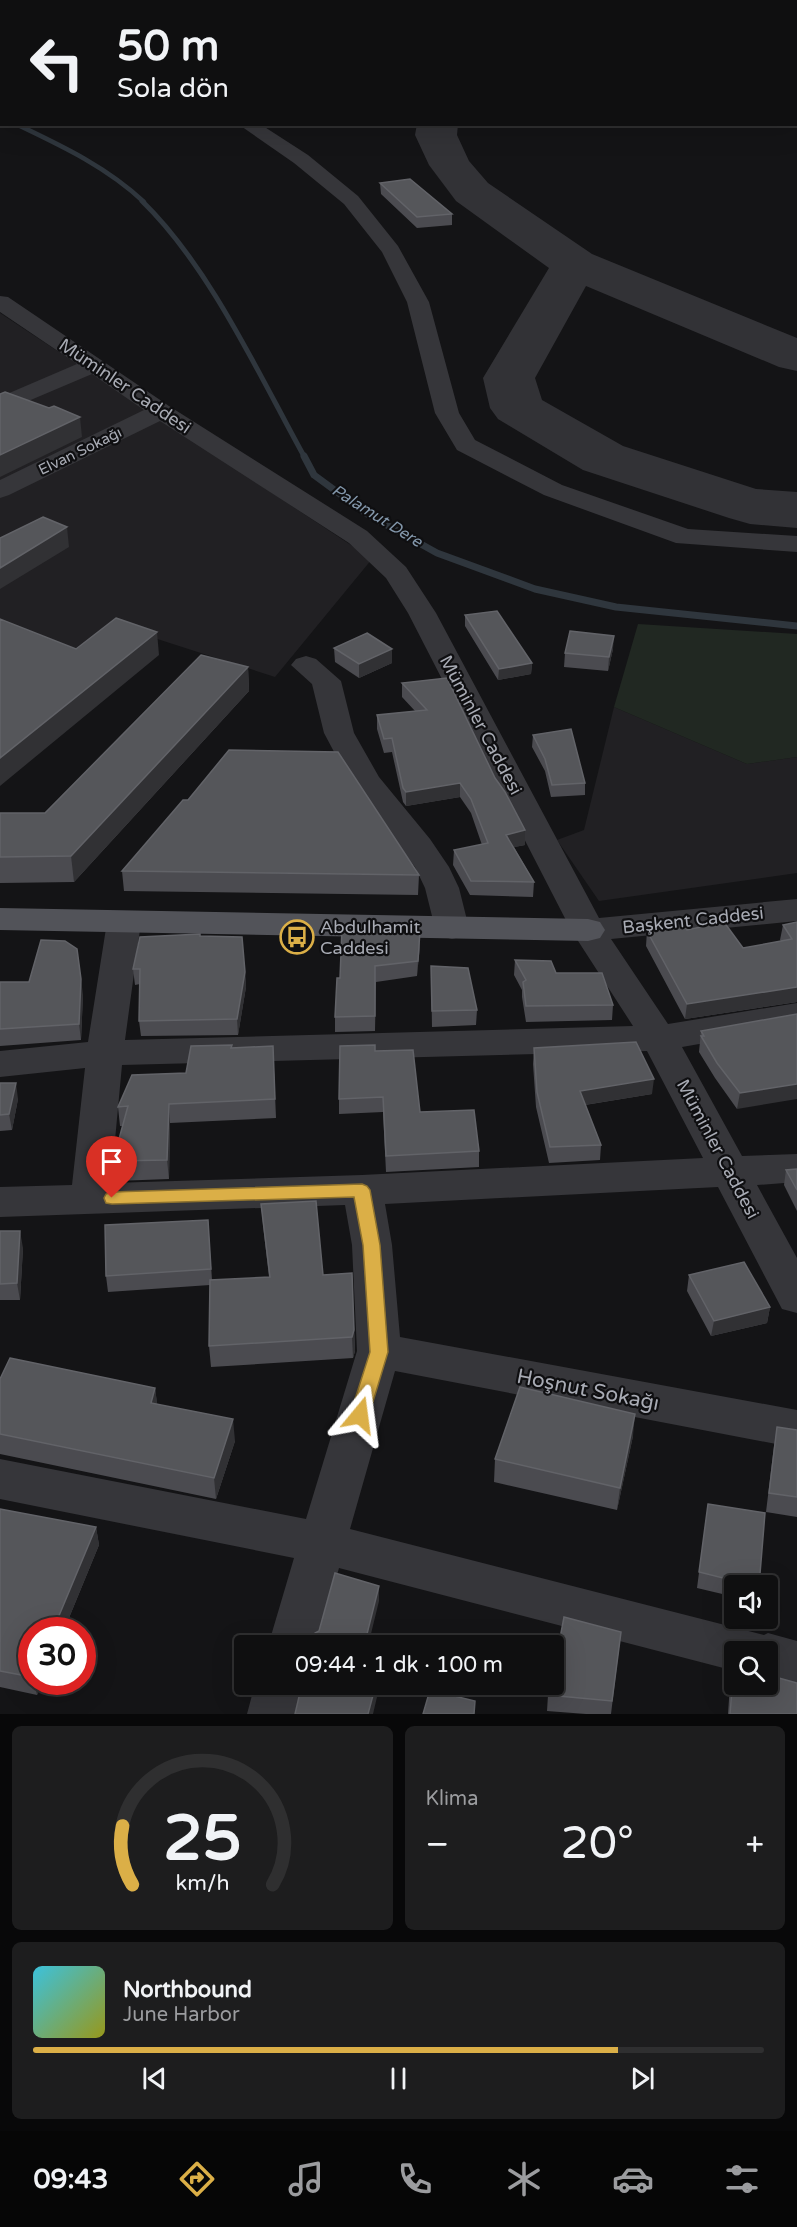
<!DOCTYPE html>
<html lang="tr">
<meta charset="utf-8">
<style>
:root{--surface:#0f0f10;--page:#1d1d1e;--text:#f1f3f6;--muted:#9b9c9f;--line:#2f2f30;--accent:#dbaf47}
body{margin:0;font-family:"Varela Round",sans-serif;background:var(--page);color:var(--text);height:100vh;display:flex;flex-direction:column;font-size:22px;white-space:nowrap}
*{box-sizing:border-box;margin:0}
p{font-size:20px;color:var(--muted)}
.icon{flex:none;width:33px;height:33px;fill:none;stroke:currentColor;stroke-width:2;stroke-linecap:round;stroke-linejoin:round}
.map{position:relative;height:1714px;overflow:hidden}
.details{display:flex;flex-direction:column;gap:12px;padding:12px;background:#080809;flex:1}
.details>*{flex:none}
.hud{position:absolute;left:0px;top:0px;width:798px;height:126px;box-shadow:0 6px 24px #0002,0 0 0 2px var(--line);background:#0f0f10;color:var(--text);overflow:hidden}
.tools{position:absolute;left:724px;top:1575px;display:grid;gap:12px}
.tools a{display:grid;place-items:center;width:54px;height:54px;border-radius:6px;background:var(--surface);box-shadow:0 6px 24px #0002,0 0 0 2px var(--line);font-size:30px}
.speed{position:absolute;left:18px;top:1617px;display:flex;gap:12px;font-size:30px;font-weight:700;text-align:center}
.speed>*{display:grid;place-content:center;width:78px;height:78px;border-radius:50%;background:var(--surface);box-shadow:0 6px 24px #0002,0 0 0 2px var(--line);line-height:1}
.speed .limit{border:9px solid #d22;background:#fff;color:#111}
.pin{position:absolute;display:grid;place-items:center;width:51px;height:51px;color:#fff;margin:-62px -26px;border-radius:50% 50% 50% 0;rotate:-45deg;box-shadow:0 0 6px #0007}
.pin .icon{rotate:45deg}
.me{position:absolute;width:66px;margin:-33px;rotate:16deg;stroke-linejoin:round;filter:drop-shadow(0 0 4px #0008)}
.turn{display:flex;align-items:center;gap:21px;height:126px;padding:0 18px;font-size:27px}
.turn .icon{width:78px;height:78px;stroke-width:2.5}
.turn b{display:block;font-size:42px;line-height:51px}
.big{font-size:45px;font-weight:600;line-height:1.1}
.details .card{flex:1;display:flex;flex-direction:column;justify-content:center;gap:9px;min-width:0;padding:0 21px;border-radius:9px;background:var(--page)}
.details .dial{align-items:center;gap:0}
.dial svg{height:156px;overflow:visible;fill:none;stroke:var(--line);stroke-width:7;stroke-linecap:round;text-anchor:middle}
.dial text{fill:var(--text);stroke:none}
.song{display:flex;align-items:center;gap:18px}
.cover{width:72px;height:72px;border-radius:9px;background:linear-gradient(135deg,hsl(190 70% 55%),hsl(60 70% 35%))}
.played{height:6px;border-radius:3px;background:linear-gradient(90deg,var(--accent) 80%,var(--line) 80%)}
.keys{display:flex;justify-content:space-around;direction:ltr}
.heat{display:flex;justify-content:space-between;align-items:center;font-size:33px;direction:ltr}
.details .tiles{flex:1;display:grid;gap:12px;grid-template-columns:1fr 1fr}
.card:last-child{grid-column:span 2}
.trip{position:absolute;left:234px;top:1635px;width:330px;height:60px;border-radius:6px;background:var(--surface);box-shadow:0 6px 24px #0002,0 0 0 2px var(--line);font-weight:600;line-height:60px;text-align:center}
.dock{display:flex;height:96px;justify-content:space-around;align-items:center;background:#060606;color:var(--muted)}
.dock .icon{width:42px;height:42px}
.dock .selected{color:var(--accent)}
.dock b{font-size:27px;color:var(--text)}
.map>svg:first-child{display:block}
</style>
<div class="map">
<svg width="797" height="1714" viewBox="0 0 797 1714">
<rect width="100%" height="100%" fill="#141416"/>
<!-- built -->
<path fill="#212023" d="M0 313 372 559 275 677 117 626 0 711Z
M614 707 747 764 797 757V873L599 901 557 840 584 830Z"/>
<!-- green -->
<path fill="#212822" d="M638 624 797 634V757L747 764 614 707Z"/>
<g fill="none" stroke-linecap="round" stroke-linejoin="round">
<!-- stream-far2 -->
<path stroke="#2f363d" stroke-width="4.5" d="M16 124C62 146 107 167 144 202"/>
<!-- stream-far1 -->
<path stroke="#2f363d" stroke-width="5" d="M142 201C210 267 259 375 305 458"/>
<!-- stream -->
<path stroke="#2f363d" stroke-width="7" d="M304 456 314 475 367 514 437 553 535 589 616 607 797 626"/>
<!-- taxiway -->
<path fill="#323236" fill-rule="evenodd" d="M655 0H696L654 2Z
M417 124H458L457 135 469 161 488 183 592 254 797 338V371L779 367 586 286 535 378 542 400 623 446 756 489 797 492V528L750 524 729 518 583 470 498 419 490 408 483 378 549 268 456 201 429 165 415 135Z"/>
<!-- minor -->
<path fill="#36363a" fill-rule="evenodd" d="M56 0H72V2H57Z
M238 124H260L308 155 358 196 398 246 429 302 459 413 475 440 562 485 688 529 797 536V552L676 543 544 495 457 450 435 413 407 302 382 252 344 204 294 163Z
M0 296 8 297 169 406 367 531 406 567 436 613 599 918 797 899V921L611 939 668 1024 797 1003V1027L682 1047 742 1156 797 1154V1182L757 1185 797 1258V1313L782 1309 718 1187 385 1204 392 1245 400 1337 797 1410V1448L395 1371 350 1529 764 1635 768 1633 797 1641V1687L768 1679V1652H735V1671L339 1568 317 1646H268L294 1558 0 1499V1459L306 1519 357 1351 352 1245 345 1205 0 1217V1187L72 1185 85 1068 0 1077V1051L88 1042 107 922 112 914 124 911 136 914 141 922 125 1040 633 1026 571 930 408 613 386 578 349 543 160 421 9 495 0 498V480L144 410 92 374 0 413V397L77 364 0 312ZM647 1051 703 1158 362 1175 111 1183 122 1065Z
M306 656 316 659 341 681 354 733 379 777 430 839 449 867 459 888 469 928 464 936 452 939 440 936 435 928 425 888 415 867 349 780 324 733 312 684 291 665 296 659Z
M255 1684H305L297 1714H247Z"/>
<!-- major -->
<path fill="#525359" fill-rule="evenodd" d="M0 908 588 919 600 922 605 930 600 938 588 941 0 930Z"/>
</g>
<!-- wall -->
<path fill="#4b4b50" d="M380 183 452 214V225L417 228 381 194Z
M465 615 532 663 531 674 498 680 465 626Z
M334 648 392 663 359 678 335 662Z
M613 649 608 671 564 667 565 653Z
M248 667 249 691 74 882 0 883V813H45Z
M447 678 525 845 514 847 534 882 533 897 470 895 453 865 454 850 482 845 471 813 460 797 406 806 403 802 392 752 384 753 377 729V715L415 711 402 697V683Z
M533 735 585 783V795L551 797 545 771 532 747Z
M122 871 419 875 418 895 124 891Z
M797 922V1002L685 1019 646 946 647 931 687 930 743 948 781 941 780 940 783 925Z
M200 936 245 972 246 987 238 1035 141 1036 139 1021 140 984 135 985 133 969Z
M420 945 417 976 376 982 375 1031 335 1032V1017L340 978Z
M515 960 556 973 613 1005 612 1020 526 1022 522 997V990L514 975Z
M431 966 477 1010 476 1025 432 1027Z
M0 982 83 995 81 1040 0 1046Z
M797 1014 737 1109 715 1078 699 1052 701 1031Z
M273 1046 276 1118 170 1123 169 1179 116 1181 113 1161 123 1126H120L118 1107 186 1073 232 1048Z
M534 1048 652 1094 585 1105 601 1145 600 1160 549 1163 536 1107 533 1064Z
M375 1051 420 1112 479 1151V1167L386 1172 383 1112 339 1114V1099Z
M0 1083 18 1099 12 1130 0 1131Z
M797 1169V1211L784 1185 786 1170Z
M261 1204 323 1275 352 1273 355 1351 353 1358 211 1367 209 1346 210 1285 108 1292 106 1276 208 1220 212 1280 269 1277 263 1225Z
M0 1231 23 1248 20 1300H0Z
M689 1275 770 1307 767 1323 711 1336 687 1291Z
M0 1379 155 1388 157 1404 235 1441 216 1499 0 1454Z
M777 1427 797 1430V1517L766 1512 774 1446Z
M633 1436 617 1510 494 1482 495 1459Z
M708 1504 759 1586H735V1597L697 1588Z
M0 1509 96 1527 99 1545 64 1630H32V1682H43L37 1695 0 1687Z
M621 1632 611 1714H613H586L547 1711 548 1695Z
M734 1666 797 1714H728L730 1684Z"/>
<!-- shaded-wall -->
<path fill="#313134" d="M80 417 82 437 0 477V455Z
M67 527 69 547 0 589V568Z
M157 632 159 655 0 786V758Z
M614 636 613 649 608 671 609 657Z
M392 649V663L359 678V664Z
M532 663 531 674 498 680 499 669Z
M248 667 249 691 74 882 71 856Z
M460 783V797L406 806V792Z
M525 830V845L506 849V835Z
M420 930V945L417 976 418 961Z
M245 972 246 987 238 1035 237 1019Z
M81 979 83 995 81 1040 79 1024Z
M797 987V1002L685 1019 687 1004Z
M654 1079 652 1094 578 1106 580 1091Z
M16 1083 18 1099 12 1130 9 1114Z
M797 1084V1099L737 1109 740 1093Z
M169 1104 170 1123 169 1179 167 1160Z
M20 1231 23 1248 20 1300 17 1283Z
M770 1307 767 1323 711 1336 714 1321Z
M354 1330 355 1351 353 1358 352 1337Z
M155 1388 158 1409 151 1403Z
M635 1414 633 1436 617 1510 620 1488Z
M233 1419 235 1441 216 1499 214 1478Z
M96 1527 99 1545 64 1630H53Z
M379 1586V1601L368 1646H364Z
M34 1682H43L37 1695Z
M376 1684H377V1697L373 1714H368Z"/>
<!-- building -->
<path fill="#55565a" stroke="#626368" stroke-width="1.5" d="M169 0H336L340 2H174Z
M408 0H434L440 2H403Z
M410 179 452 214 417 217 380 183Z
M5 392 49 408 54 406 80 417 0 455V394Z
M43 517 67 527 0 568V538Z
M497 611 532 663 499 669 465 615Z
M116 618 157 632 0 758V619L76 649Z
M570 631 614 636 609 657 565 653Z
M367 633 392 649 359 664 334 648Z
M201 655 248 667 71 856 0 857V813H45Z
M447 678 495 778 505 792 525 830 506 835 534 882 471 881 454 850 488 843 471 799 460 783 406 792 403 788 392 738 384 739 377 715 427 710 402 683Z
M571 729 585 783 552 785 545 759 533 735Z
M229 750 338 752 419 875 122 871 183 800H188Z
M724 922 743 948 792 939 783 925 797 922V987L687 1004 647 931 684 924 687 930Z
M342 928 420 930 418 961 375 966V1016L335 1017 337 978H340Z
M200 934V936L242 937 245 972 237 1019 139 1021 140 969H133L140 937Z
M41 940 65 941 77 949 81 979 79 1024 0 1029V982H29Z
M515 960 551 961 556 973H602L613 1005 526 1006 523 982 526 980Z
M431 966 468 968 477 1010 432 1011Z
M797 1014V1084L740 1093 717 1063 701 1036H704L701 1031Z
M636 1042 654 1079 580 1091 601 1145 550 1147 537 1092 534 1048Z
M232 1045 231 1048 273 1046 275 1099 169 1104 167 1160 113 1161 128 1106 118 1107 132 1075 186 1073 191 1046Z
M375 1045V1051L413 1050 420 1112 474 1110 479 1151 386 1156 383 1097 339 1099 340 1046Z
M0 1083H16L9 1114 0 1115Z
M797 1169V1190L786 1170Z
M316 1201 323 1275 352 1273 354 1330 352 1337 209 1346 210 1280 270 1277 261 1204Z
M208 1220 211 1269 106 1276 105 1225Z
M0 1231H20L17 1283 0 1284Z
M744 1262 770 1307 714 1321 689 1275Z
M10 1358 155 1388 151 1403 233 1419 214 1478 0 1434V1379Z
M520 1387 635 1414 620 1488 495 1459Z
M777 1427 797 1430V1497L769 1493Z
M708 1504 765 1513 759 1586H755L699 1572Z
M0 1509 96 1527 53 1630H32V1677L0 1671Z
M335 1573 379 1586 364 1646H312L315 1633 319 1631Z
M564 1617 621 1632 612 1701 548 1695 550 1684H554V1670Z
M734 1666H735V1684H768V1675L797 1683V1714H730Z
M302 1684H376L368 1714H295Z
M430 1690 475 1701 474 1714H423Z"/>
<!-- route -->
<path fill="#dbaf47" stroke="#8e722e" stroke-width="1.5" d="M362 1184 367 1186 370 1190 380 1245 388 1352 369 1415 366 1421 360 1423 353 1421 350 1415 370 1352 363 1245 354 1197 112 1204 106 1203 104 1198 106 1194 112 1192Z"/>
<!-- icons -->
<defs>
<symbol id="bus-ring" viewBox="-11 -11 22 22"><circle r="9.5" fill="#0f0f11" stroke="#dbaf47" stroke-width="1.5"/><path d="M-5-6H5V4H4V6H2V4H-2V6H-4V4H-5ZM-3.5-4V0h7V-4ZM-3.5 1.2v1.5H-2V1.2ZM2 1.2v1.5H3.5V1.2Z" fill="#dbaf47"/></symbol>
</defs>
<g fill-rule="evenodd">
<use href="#bus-ring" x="278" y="918" width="38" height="38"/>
</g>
<g text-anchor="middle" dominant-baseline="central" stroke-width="4.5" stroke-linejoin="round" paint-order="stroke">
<!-- far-street labels -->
<g font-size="15" fill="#a8abb4" stroke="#0f0f11">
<text transform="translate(80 451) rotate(-26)">Elvan Sokağı</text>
</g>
<!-- far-water labels -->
<g font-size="16" font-style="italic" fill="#8397ab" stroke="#0f0f11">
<text transform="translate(377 516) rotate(32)">Palamut Dere</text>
</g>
<!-- street labels -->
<g font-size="18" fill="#a8abb4" stroke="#0f0f11">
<text transform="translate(125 386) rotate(34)">Müminler Caddesi</text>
<text transform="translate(481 725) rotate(62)">Müminler Caddesi</text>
<text transform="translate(693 920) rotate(-6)">Başkent Caddesi</text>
<text transform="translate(718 1149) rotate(62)">Müminler Caddesi</text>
</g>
<!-- poi labels -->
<g font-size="18" fill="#a8abb4" stroke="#0f0f11" text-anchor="start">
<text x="320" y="927">Abdulhamit<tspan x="320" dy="21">Caddesi</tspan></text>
</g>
<!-- near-street labels -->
<g font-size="21" fill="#a8abb4" stroke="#0f0f11">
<text transform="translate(588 1390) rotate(11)">Hoşnut Sokağı</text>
</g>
</g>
</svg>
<div class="tools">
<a><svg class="icon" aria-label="sound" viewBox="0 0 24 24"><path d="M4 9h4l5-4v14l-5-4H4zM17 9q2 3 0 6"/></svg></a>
<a><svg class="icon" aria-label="search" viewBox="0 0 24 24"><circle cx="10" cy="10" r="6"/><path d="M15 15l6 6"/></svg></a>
</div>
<div class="speed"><div class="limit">30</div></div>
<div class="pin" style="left:112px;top:1198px;background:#d93025"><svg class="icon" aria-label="arrive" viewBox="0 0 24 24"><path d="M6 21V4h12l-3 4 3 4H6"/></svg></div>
<svg class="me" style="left:360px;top:1415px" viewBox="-20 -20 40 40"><path d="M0-17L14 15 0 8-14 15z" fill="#dbaf47" stroke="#fff" stroke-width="4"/></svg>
<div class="trip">09:44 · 1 dk · 100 m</div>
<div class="hud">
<div class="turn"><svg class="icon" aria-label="left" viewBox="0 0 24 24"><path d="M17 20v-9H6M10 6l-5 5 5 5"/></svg><div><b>50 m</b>Sola dön</div></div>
</div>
</div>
<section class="details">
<div class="tiles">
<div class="card dial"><svg viewBox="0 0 100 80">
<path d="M14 69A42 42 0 1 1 86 69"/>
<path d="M14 69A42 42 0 0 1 9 39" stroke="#dbaf47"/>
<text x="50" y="56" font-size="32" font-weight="700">25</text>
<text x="50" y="72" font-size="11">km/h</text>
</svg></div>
<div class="card"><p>Klima</p>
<div class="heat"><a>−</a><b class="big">20°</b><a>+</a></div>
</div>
<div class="card">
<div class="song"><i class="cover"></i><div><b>Northbound</b><p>June Harbor</p></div></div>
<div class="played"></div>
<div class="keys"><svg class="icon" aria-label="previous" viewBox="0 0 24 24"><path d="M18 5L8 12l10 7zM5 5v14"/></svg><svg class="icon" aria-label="pause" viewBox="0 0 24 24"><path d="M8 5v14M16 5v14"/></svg><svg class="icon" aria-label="next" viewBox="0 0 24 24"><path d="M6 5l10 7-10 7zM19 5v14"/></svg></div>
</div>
</div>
</section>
<nav class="dock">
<b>09:43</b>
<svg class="icon selected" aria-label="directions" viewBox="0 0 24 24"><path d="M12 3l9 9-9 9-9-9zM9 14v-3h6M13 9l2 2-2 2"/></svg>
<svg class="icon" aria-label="music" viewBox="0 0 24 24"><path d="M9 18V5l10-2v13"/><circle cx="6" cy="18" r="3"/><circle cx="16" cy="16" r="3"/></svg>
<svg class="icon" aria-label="phone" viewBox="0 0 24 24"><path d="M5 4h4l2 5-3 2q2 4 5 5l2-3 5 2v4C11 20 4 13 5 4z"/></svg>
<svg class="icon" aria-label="climate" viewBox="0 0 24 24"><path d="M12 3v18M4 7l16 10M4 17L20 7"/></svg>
<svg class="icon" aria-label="car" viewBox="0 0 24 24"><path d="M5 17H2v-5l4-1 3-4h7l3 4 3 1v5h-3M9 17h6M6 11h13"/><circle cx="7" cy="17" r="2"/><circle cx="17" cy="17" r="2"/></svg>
<svg class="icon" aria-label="filters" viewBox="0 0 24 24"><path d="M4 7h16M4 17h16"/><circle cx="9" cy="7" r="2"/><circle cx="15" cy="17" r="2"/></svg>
</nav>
